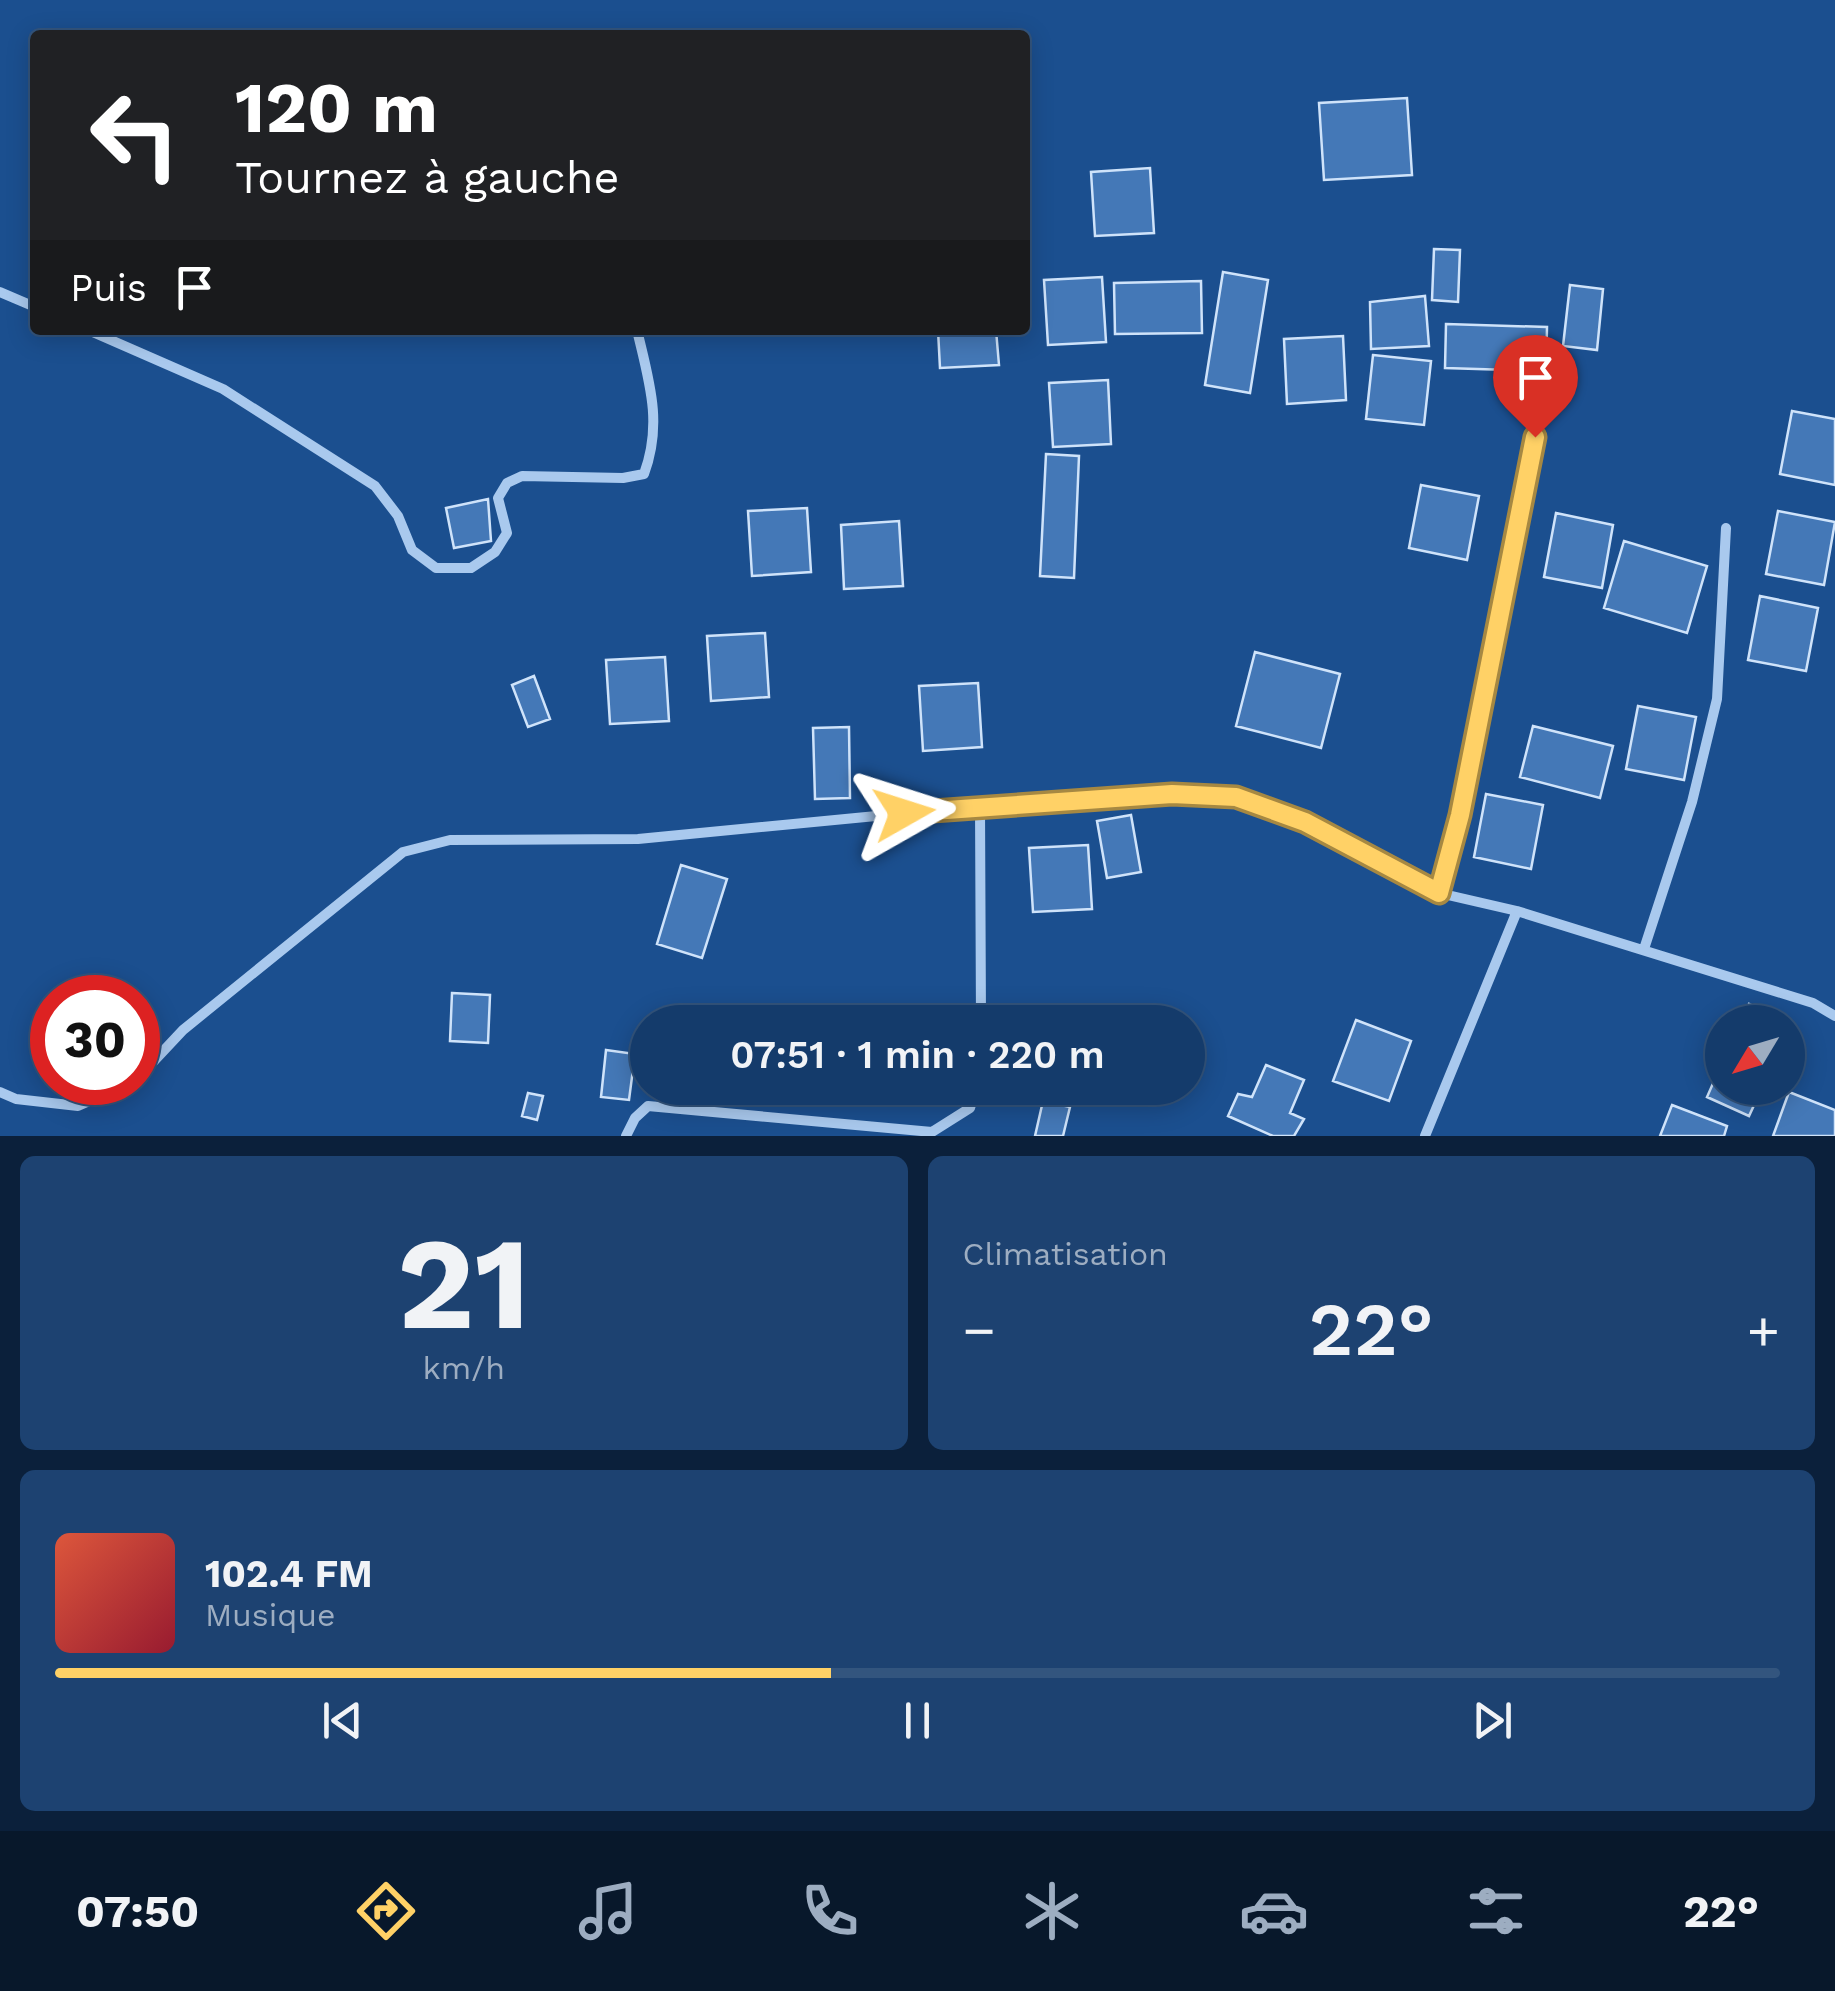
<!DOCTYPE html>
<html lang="fr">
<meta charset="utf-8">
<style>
:root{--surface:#143b6b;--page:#1d4271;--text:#f1f3f6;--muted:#9dadc1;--line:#33557e;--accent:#ffd166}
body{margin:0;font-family:"Work Sans",sans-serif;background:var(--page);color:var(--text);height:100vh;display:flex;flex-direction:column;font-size:38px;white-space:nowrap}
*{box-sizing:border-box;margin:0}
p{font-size:32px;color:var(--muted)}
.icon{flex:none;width:55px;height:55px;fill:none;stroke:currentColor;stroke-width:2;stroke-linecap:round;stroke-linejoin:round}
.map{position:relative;height:1136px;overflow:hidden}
.sheet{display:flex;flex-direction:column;gap:20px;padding:20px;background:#0b203b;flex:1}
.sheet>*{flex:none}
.guide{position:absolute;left:30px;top:30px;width:1000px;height:305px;border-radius:10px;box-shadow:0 5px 25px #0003,0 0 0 2px var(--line);background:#202124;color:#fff;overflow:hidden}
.needle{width:65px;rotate:232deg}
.buttons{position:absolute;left:1705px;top:1005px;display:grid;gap:20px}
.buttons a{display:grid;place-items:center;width:100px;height:100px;border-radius:50%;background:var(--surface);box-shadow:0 5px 25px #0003,0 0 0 2px var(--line);font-size:50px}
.speed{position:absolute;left:30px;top:975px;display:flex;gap:20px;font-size:50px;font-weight:700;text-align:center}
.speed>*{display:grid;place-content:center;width:130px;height:130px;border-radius:50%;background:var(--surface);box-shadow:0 5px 25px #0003,0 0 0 2px var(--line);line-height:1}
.speed .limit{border:15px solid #d22;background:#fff;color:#111}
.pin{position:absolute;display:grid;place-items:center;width:85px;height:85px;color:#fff;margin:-102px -42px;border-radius:50% 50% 50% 0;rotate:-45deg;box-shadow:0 0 10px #0007}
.pin .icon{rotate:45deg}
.me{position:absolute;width:110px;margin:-55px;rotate:84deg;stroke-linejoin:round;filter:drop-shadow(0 0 8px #0008)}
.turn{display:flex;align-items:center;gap:35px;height:210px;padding:0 40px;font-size:45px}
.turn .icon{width:130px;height:130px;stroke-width:2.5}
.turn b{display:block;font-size:70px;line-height:85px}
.then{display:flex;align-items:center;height:95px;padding:0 40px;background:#0003;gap:20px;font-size:38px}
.big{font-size:75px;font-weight:600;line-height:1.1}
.sheet .card{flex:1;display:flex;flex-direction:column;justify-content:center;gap:15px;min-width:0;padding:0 35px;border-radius:15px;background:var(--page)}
.sheet .dial{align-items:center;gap:0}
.dial b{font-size:130px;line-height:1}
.song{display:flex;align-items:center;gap:30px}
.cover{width:120px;height:120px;border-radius:15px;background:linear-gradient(135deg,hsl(10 70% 55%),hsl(350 70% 35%))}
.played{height:10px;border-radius:5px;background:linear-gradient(90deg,var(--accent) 45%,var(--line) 45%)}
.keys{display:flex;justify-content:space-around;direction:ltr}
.heat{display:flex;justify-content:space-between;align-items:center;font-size:55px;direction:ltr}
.sheet .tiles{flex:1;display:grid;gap:20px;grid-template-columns:1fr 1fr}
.card:last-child{grid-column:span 2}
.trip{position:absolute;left:630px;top:1005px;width:575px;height:100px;border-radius:50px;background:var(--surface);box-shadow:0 5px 25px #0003,0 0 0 2px var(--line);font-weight:600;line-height:100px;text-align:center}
.tabs{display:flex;height:160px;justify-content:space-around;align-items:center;background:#08182b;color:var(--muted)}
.tabs .icon{width:70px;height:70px}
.tabs .on{color:var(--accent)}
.tabs b{font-size:45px;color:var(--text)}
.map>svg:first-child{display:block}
</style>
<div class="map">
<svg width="1835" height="1136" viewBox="0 0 1835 1136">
<rect width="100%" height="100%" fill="#1b4f8f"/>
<!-- building -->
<path fill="#4478b7" stroke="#cfe3fa" stroke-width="2.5" d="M1407 98 1412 175 1324 180 1319 103Z
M1150 168 1154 233 1095 236 1091 172Z
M1434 249 1460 250 1458 302 1432 300Z
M1223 272 1268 280 1250 393 1205 385Z
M1102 277 1106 342 1048 345 1044 280Z
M1201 281 1202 333 1115 334 1114 283Z
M1570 285 1603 289 1597 350 1563 346Z
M1425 296 1429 346 1371 349 1370 302Z
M1446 324 1547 327 1546 371 1445 368Z
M938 330H996L999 365 940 368Z
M1343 336 1346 400 1287 404 1284 339Z
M1373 355 1431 361 1424 425 1366 419Z
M1108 380 1111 444 1053 447 1049 383Z
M1792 411 1835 419V485L1780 474Z
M1046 454 1079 456 1074 578 1040 576Z
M1421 485 1479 496 1467 560 1409 548Z
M488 499 491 541 454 548 446 508Z
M807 508 811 572 752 576 748 511Z
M1778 511 1835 522 1824 585 1766 574Z
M1556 513 1613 525 1602 588 1544 577Z
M899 521 903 586 844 589 841 525Z
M1624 541 1707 566 1687 633 1604 608Z
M1760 596 1818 608 1806 671 1748 660Z
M765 633 769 697 711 701 707 636Z
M1255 652 1340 674 1321 748 1236 726Z
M665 657 669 721 610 724 606 660Z
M534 676 550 719 528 727 512 685Z
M978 683 982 747 923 751 919 686Z
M1638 706 1696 717 1684 780 1626 769Z
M1533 726 1613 746 1600 798 1520 777Z
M849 727 850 798 815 799 813 728Z
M1486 794 1543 805 1531 869 1474 857Z
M1131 815 1141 872 1107 878 1097 821Z
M1088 845 1092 909 1033 912 1029 848Z
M681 865 727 879 702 958 657 944Z
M452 993 490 995 488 1043 450 1041Z
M1749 1004 1791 1024 1788 1032V1022H1741Z
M1356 1020 1411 1041 1389 1101 1333 1081Z
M606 1050 635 1054 629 1100 601 1097Z
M1722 1063V1088H1762L1749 1116 1707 1097Z
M1266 1065 1304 1080 1290 1113 1304 1119 1294 1136H1273L1228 1116 1238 1094 1252 1097Z
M1789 1092 1835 1110V1136H1773Z
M528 1093 543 1096 537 1120 522 1116Z
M1043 1101 1070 1107 1063 1136H1035Z
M1672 1105 1727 1126 1724 1136H1660Z"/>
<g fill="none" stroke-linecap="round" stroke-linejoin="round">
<!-- minor -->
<path stroke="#a9c9ee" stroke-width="10" d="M0 292 35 307
M88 330 223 389 375 486 398 516 412 550 436 568H471L495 552 507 533 498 498 507 483 522 476 623 478 644 474C663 423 649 381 637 330
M980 806 981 1022
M1439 893 1460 815 1535 437
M1644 949 1692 802 1717 699 1726 528
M138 1078 183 1030 403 852 450 840 638 839 980 806 1172 794 1236 797 1305 822 1439 893 1517 911 1813 1003 1835 1016
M0 1092 16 1099 78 1106 133 1082
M626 1136 635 1118 648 1106 932 1132 970 1108 976 1088
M1425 1136 1517 911"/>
</g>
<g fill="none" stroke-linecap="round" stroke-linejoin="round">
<defs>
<path id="route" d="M904 813 1172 794 1236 797 1305 822 1439 893 1460 815 1535 437"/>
</defs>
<!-- route casing -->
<use href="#route" stroke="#a68842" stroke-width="25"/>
<!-- route -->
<use href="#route" stroke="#ffd166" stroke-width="18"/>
</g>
</svg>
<div class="buttons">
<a><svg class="needle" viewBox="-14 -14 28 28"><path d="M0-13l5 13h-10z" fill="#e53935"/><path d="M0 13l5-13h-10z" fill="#9dadc1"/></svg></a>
</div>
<div class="speed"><div class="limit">30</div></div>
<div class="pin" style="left:1535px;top:437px;background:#d93025"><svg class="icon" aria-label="arrive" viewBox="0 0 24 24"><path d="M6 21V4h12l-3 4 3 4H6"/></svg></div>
<svg class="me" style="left:904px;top:813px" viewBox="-20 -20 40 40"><path d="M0-17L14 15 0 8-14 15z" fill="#ffd166" stroke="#fff" stroke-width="4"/></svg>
<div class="trip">07:51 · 1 min · 220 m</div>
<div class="guide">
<div class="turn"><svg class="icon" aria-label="left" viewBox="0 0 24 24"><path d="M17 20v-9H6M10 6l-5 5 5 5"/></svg><div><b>120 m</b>Tournez à gauche</div></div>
<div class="then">Puis<svg class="icon" aria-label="arrive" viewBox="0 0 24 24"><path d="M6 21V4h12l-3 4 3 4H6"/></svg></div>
</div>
</div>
<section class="sheet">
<div class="tiles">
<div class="card dial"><b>21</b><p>km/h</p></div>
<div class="card"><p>Climatisation</p>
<div class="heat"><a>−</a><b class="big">22°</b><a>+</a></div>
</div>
<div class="card">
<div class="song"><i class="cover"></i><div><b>102.4 FM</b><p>Musique</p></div></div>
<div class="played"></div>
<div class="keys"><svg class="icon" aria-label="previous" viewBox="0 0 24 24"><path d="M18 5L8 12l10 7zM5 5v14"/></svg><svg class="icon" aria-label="pause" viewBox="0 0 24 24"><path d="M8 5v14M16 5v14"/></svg><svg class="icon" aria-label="next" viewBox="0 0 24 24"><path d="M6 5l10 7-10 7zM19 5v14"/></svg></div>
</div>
</div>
</section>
<nav class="tabs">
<b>07:50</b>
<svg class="icon on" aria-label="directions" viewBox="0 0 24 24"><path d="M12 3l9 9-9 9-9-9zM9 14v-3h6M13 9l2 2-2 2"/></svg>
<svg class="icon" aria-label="music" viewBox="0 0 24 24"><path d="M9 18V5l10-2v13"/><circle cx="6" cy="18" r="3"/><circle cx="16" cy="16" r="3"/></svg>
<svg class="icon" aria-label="phone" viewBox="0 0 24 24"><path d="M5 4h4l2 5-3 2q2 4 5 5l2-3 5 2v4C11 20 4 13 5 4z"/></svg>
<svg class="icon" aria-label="climate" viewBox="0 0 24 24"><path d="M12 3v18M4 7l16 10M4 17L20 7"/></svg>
<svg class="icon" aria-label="car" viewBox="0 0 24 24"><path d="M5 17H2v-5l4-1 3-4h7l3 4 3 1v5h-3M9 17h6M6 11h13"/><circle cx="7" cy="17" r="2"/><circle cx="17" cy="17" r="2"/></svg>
<svg class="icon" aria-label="filters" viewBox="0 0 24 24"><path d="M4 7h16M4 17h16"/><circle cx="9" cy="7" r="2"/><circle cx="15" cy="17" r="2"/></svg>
<b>22°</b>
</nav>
